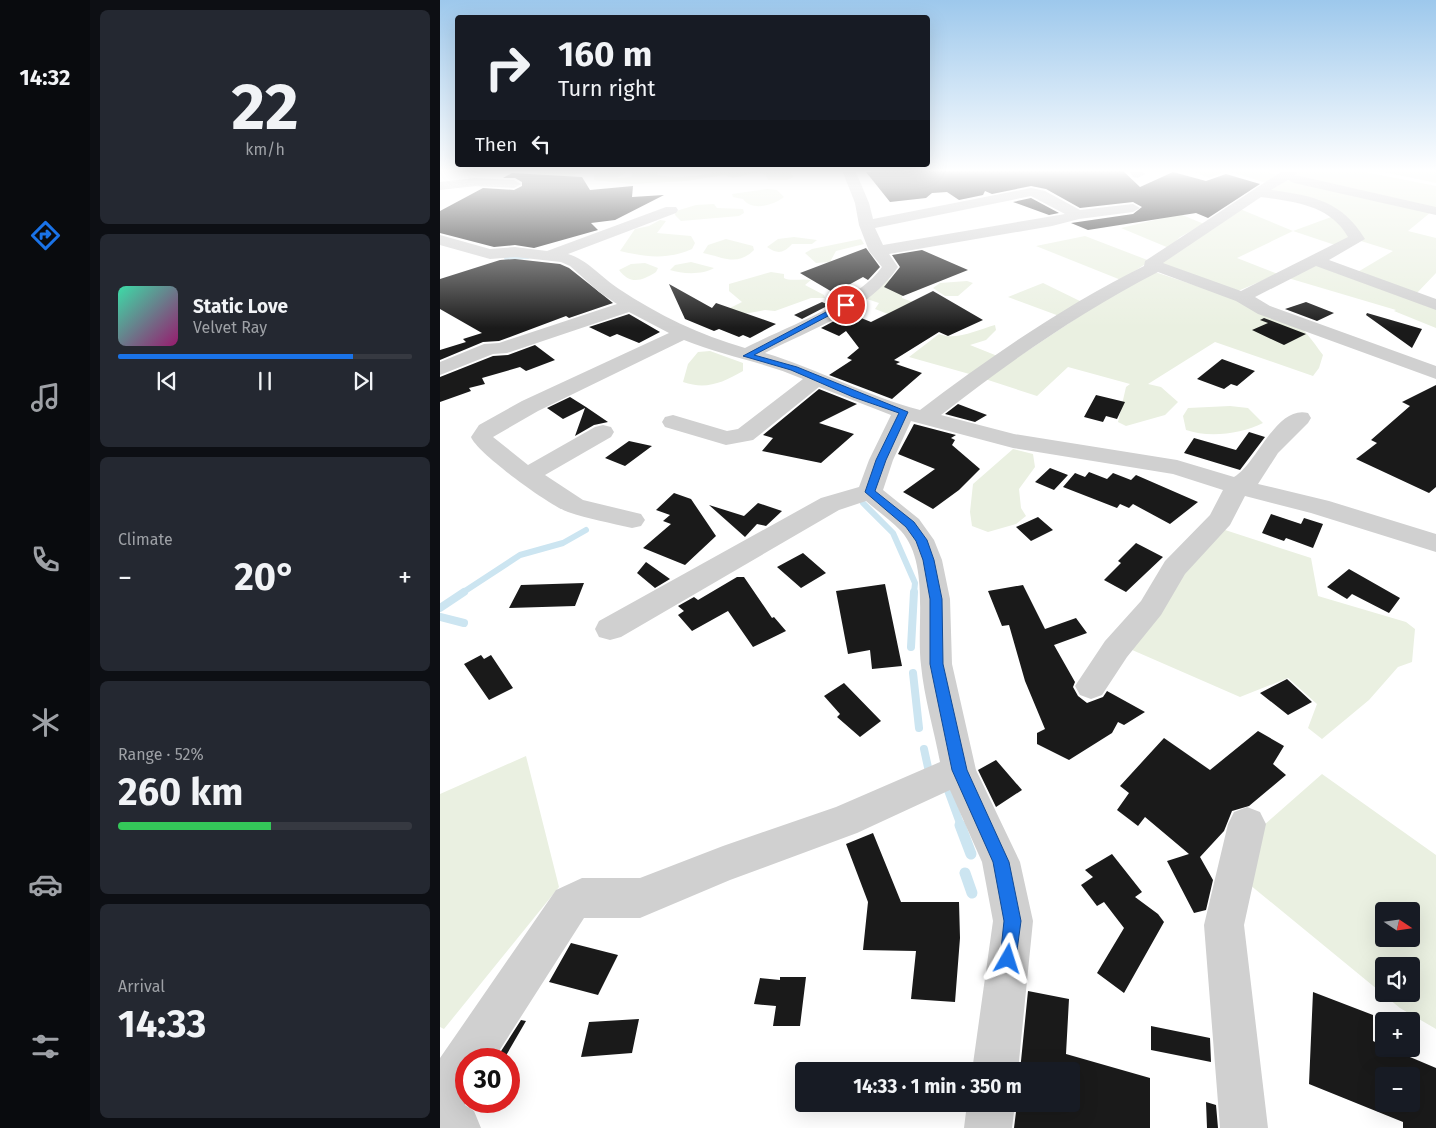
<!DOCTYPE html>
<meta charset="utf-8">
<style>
:root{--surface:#171b24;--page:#242831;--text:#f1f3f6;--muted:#9ea1a6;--line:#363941;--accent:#1a73e8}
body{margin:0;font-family:"Fira Sans",sans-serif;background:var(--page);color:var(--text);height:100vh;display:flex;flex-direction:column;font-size:19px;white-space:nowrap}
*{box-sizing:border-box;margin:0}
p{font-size:16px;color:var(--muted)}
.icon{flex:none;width:28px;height:28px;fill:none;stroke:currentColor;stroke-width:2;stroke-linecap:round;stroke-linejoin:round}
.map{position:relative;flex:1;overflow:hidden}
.sheet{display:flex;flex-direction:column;gap:10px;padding:10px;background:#0d0f14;width:350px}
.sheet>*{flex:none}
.top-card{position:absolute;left:15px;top:15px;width:475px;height:152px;border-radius:5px;box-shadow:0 5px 20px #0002;background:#171b24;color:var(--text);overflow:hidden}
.needle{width:32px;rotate:103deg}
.fabs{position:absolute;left:935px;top:902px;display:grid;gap:10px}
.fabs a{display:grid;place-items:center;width:45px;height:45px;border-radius:5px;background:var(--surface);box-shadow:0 5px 20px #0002;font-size:25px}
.speed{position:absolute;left:15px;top:1048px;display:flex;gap:10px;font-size:25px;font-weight:700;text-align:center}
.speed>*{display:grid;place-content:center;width:65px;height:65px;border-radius:50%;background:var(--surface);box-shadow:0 5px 20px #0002;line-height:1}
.speed .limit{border:8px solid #d22;background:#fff;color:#111}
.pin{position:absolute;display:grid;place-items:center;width:42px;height:42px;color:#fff;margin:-21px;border:2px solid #fff;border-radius:50%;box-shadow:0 1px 5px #0007}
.me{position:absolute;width:55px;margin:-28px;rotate:6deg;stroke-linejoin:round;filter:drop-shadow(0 0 4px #0008)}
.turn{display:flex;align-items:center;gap:18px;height:105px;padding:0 20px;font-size:22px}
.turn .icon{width:65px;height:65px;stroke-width:2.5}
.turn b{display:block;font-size:35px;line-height:42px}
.then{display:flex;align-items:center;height:48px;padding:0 20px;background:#0003;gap:10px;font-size:19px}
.big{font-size:38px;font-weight:700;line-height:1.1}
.sheet .widget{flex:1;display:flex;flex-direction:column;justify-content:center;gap:8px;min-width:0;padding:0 18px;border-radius:8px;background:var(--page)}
.sheet .dial{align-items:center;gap:0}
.dial b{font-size:65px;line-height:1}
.song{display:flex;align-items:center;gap:15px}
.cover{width:60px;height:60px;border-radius:8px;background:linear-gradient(135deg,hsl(160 70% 55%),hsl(320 70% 35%))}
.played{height:5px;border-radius:2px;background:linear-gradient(90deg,var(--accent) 80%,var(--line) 80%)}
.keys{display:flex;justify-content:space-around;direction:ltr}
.heat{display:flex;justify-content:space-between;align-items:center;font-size:28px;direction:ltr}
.charge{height:8px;border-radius:4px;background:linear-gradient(90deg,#34c759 52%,var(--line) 0)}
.trip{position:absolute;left:355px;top:1062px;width:285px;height:50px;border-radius:5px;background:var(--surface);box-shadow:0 5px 20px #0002;font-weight:700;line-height:50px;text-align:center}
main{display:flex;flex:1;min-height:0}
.menu{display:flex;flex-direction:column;width:90px;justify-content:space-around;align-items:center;background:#090b0e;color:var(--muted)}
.menu .icon{width:35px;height:35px}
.menu .on{color:var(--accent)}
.menu b{font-size:22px;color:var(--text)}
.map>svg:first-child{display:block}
</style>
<main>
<nav class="menu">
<b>14:32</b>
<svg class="icon on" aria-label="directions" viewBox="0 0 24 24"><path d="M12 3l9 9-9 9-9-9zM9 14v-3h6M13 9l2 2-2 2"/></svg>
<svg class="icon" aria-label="music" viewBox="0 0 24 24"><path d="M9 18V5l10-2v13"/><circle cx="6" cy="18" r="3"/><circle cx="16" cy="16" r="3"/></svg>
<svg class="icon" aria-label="phone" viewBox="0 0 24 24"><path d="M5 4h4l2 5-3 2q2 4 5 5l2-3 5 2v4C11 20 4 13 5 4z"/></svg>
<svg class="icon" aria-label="climate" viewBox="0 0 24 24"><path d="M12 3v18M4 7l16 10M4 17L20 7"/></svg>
<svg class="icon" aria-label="car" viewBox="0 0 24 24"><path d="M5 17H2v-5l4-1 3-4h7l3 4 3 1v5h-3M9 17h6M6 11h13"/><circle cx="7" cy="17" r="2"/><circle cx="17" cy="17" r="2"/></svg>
<svg class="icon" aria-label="filters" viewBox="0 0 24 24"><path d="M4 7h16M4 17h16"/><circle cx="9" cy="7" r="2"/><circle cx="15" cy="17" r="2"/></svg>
</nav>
<section class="sheet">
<div class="widget dial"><b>22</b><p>km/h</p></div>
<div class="widget">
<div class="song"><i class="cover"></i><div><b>Static Love</b><p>Velvet Ray</p></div></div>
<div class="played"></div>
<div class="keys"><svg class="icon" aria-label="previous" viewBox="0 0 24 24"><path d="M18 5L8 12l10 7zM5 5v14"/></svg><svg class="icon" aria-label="pause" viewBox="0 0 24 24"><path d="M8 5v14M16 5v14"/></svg><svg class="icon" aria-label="next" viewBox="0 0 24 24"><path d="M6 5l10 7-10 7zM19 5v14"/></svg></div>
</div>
<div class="widget"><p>Climate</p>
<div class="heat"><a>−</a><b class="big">20°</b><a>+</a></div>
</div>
<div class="widget"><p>Range · 52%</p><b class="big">260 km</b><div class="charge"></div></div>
<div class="widget"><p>Arrival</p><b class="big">14:33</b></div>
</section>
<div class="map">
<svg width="996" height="1128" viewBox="0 0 996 1128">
<rect width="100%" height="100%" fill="#fff"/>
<!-- green -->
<path fill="#eaf0e1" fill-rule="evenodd" d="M101 170H148L127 177 99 178 97 173Z
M164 170H187V172L177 178 191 177 193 172 217 171 218 175C243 180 264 174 289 170 307 168 329 170 348 170L354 177 347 180H328L326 175 319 172 293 178 285 175 246 181 192 184 154 180V175Z
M749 170H823L839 176 830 184 787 171 769 178Z
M860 170H915L996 186V210L852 177Z
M933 170H996V183L992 182Z
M854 180 991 212 968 231 996 238V273L976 294 916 273 953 251 921 241 913 224 897 211 826 193 846 181Z
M327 189 337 190 344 197C334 205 312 212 303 199L293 197 292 194Z
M274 204 277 208 303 209 304 213 299 216 241 221 235 215 236 211 256 205Z
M800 209 853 231 894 216 914 240 898 246 853 231 797 258 838 274 791 294C843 309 851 310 883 355L879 368 873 376 775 342 708 384 721 387 738 402 725 415 686 426 678 422 686 387 690 384 628 367 597 396 545 379 709 270 754 285 711 267Z
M740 214 764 224 740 237 729 248 681 228Z
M220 220 226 221 217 233 251 236 255 243 252 249C227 260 206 257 180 251L195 229 209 226Z
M645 236 710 261 681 280 596 246Z
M354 237 377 240 372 244H352C343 254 337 254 327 247L338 239Z
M286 239 313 246 314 250C297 267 283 257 263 253L268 245Z
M421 239 424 244 396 251 390 262 376 263 365 253 372 249Z
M251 262 274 268C263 275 242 274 230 270L235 265Z
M205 263 218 268 216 272C202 281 190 285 179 270L191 264Z
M878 263 996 307V328L954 311 956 310 848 278Z
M331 272 344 274V278C351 282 362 278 371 280L365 285 384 295 385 298H371L335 311 325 310 304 314 286 310 302 302 289 291V284Z
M450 279 451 286 462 293V298L486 307 461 319 435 309 439 303 424 298 391 296 395 292 426 287Z
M527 281 533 283 518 296H505L493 288 500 283Z
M603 283 644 303 622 317 568 297Z
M555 325 556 330 546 340 530 345 560 357 533 375 469 357 499 334C516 341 537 330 555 325Z
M270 351 303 363V371C282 383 266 390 243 382L248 364 258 352Z
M790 406 808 408 823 423C801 434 769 438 746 430L743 416 748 408Z
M573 449 593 454 595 467 579 489 581 508 586 516 576 524 548 532 532 526 530 512 533 484Z
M782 529 871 558 878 596 966 622 975 629 972 662 958 667 929 700 882 739 868 728 877 704 848 678 800 697 683 646 742 562Z
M86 756 119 887 4 1029 0 1027V794Z
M882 774 996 855V1029L960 1008 782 862ZM944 911H971V939H944ZM944 966H971V994H944Z"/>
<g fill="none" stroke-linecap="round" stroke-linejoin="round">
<!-- stream-far3 -->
<path stroke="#cce5f1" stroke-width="4" d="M66 258 88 257"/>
<!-- stream-far2 -->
<path stroke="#cce5f1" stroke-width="6" d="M423 503 453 533 475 583 474 593
M22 593 80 555 123 543 146 530"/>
<!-- stream-far1 -->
<path stroke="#cce5f1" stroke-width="8" d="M0 608 24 592
M0 617 24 623
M471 647 474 592
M473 673 479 728
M484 749 489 772
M506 785 521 826"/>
<!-- stream -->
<path stroke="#cce5f1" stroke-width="11" d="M520 825 531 854
M525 873 532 893"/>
</g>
<!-- building -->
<path fill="#1a1a1a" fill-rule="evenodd" d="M457 170H682L700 187 733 172 766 181 786 174 820 184 768 218 756 213 648 230 631 223 693 214 702 207 693 202 640 208 606 189 591 186 552 194 545 191 543 195 519 200 507 192 492 193 486 198 450 202 426 172Z
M72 173 142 177 150 190 193 186 192 197 224 195 175 220 151 223 158 230 94 248 75 245 54 247 0 233V211L43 188 74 190 82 186V182L75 178H63Z
M591 198 619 213 609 215 573 202Z
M426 248 440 267 428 280 423 277 394 293 360 273Z
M482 250 528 270 463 296 444 287 460 267 452 255Z
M75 259 120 264 129 268 173 303 129 318 126 316 59 341 43 342 0 360V350L26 342 23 339 42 333 0 309V279L60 260Z
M229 284 272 308 276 303 336 324 310 338 303 335 299 337 279 329 274 331 245 319Z
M493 291 543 320 508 336 499 332 454 360 460 362 456 364 482 373 452 399 389 375 412 360 407 358 419 348 406 331 399 336 381 328 409 313 431 322Z
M382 302 389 305 362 319 354 315Z
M866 302 894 313 877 321 845 309Z
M927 313 982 329 972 348 926 315Z
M189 314 220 332 199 343 177 334 170 337 149 327Z
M824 318 866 334 844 345 812 330 828 323 820 320Z
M95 345 115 360 86 371 80 367 42 378 45 384 29 388 31 391 0 402V377L53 356 68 355Z
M782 359 815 371 797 386 791 384 784 389 757 379Z
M996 385V487L989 493 916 459 937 443 931 440 970 406 962 402Z
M379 389 417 404 379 423 414 434 381 463 322 451 333 438 323 435Z
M656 395 685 402 677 419 666 416 663 422 644 417Z
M130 397 146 407 168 422 154 425 135 436 145 408 123 419 107 408Z
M518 404 547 415 535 422 505 414Z
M474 424 516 435 511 438 515 440 512 445 540 469 519 490 493 509 463 492 495 469 458 454Z
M809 432 825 437 800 470 744 453 754 438 796 450Z
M189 441 212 446 185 466 165 458Z
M610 468 628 475 614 490 595 482Z
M649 472 667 479 673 473 691 480 696 475 758 502 730 524 693 504 689 508 680 504 677 508 623 487 635 473 645 477Z
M234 493 251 499 276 536 245 565 203 548 231 524 223 521 230 515 216 510Z
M318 503 342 511 326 526 317 524 305 537 269 505 304 516Z
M831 514 861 524 864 518 883 524 873 548 846 538 844 541 822 533Z
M598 517 613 530 591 541 576 527Z
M696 543 723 557 686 592 664 580 681 563 678 561Z
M363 553 386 573 361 588 337 567Z
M206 562 230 579 215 588 197 573Z
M909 569 960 598 949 613 912 594 907 599 887 587Z
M297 577H304L332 618 334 617 346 631 313 647 288 611 252 631 238 615 244 611 238 606 254 597 258 600Z
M144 583 135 606 69 608 81 585Z
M445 584 462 666 432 669 430 650 408 654 396 591Z
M583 585 605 629 636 618 647 633 614 645 635 682 633 687 638 696 647 703 663 697 667 691 705 712 684 725 678 722 672 733 629 760 597 744V733L605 729 585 681 569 625 562 626 548 591Z
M41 655 44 659 51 655 73 688 49 700 24 664Z
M847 679 872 702 848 715 820 693Z
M404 683 441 721 420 737 397 717 400 714 384 696Z
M818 731 844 746 833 764 846 775 809 806 792 811 784 831 760 857 773 880 766 910 754 913 727 861 749 854 705 817 698 826 677 810 689 793 680 786 724 738 770 770Z
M556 760 582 790 556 807 538 770Z
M433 833 461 902H519L520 938 515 1002 471 999 476 951 423 950 428 902 406 844Z
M672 854 702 892 695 897 718 914 724 922 684 993 657 973 684 928 664 902 657 906 641 885 653 877 645 870Z
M131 943 178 955 158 995 109 982Z
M340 977H366L360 1026H333L336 1006 314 1004 320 978 340 980Z
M588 991 629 999 626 1054 710 1078V1128H574L577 1104H631V1071H580Z
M873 992 933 1015V1041L944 1046V1049H951L996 1068V1128H963V1122L869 1084ZM944 1076H971V1104H944Z
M199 1019 192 1053 141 1057 149 1022Z
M81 1020 86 1021 64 1059H56Z
M711 1026 770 1038 771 1062 711 1050Z
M766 1102 776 1105 778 1128H767Z"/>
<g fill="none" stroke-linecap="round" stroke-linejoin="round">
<!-- minor -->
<path fill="#d0d0d0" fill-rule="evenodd" d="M402 170H415L429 203 433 219 591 188 605 191 640 210 693 204 700 208 693 212 639 219 612 226 449 254 458 267C429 311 370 329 325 353 378 369 427 396 480 410 551 356 624 306 704 266L705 261 844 170H860L855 175 996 207V215L854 183 848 180 831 190C874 196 902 201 925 239L889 260 996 299V310L876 266 815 297 830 306 996 366V379L818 314 796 301 718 272C640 312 569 362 501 415L574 434 737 460 794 477C817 464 836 405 868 413L871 418 868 423 838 453 818 484 889 501 996 534V552L871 513 805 496 790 525 745 574 721 615 687 657 662 695 651 699 640 695 635 686 665 641 701 601 725 561 770 515 783 490 733 474 573 448 471 421 453 460 443 490 479 519 494 540 502 560 510 599 512 664 536 770 580 862 593 921 578 1071H532L553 921 542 862 510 790 417 833 290 880 200 918H144L54 1059H26L25 1105 34 1111 41 1128H0V1058L116 890 142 878H200L283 846 396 807 500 762C494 730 484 697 481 665 476 626 490 563 461 531 451 520 437 511 426 501L399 510 181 637 170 640 159 637 155 629 159 621 381 498 419 487 429 460 451 415 379 387 313 440 286 445 225 427 222 422 225 417 233 415 287 431 298 429 363 379C324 362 283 356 244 340L98 411 53 437 88 465 155 427 163 425 171 427 174 432 171 437 105 475 143 500 201 514 205 520 201 526 192 528C171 523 148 519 128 512 110 506 37 453 31 437L39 425 82 401 229 333 189 312 67 353 53 354 0 375V362L44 344 59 343 177 304 159 292 130 266 121 262 75 257 50 259 0 245V235L50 249 75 247 107 251 226 207H236L238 210 236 213 128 254C148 260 162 278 179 289 218 315 260 335 305 348 343 328 418 302 442 267L429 251 419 225 415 203ZM591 196 625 214 443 245 435 228ZM821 197C855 202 890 205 908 237L801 291 723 263Z
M688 170H702L705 174 698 178 693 177Z
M35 178 74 180 81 184 74 188 35 186 0 190V182Z
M807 807 820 812 826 824 804 925 828 1128H780L764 925 788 824 794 812Z
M527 1104H575L572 1128H524Z"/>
</g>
<!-- sky -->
<linearGradient id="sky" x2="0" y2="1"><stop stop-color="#9dc8ec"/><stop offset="0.52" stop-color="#fff"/><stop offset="1" stop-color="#fff" stop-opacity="0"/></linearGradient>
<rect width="996" height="328" fill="url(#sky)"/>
<!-- route -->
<path fill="#1a73e8" stroke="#114b97" d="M403 303 409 305 314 355 357 367 468 412 446 460 435 491 474 522 487 540 494 560 502 599 503 664 527 770 569 862 581 921 575 965 568 967 562 965 560 959 564 921 553 862 512 770 490 664V599L483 560 476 541 466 527 425 492 436 460 459 413 413 397 351 370 303 356Z"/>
</svg>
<div class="fabs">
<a><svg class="needle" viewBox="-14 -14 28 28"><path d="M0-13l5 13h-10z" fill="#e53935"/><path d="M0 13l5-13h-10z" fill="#9ea1a6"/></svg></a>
<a><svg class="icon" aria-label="sound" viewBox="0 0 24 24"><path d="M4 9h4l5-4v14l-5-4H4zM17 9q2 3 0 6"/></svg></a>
<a>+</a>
<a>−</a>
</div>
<div class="speed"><div class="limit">30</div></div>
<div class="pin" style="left:406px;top:305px;background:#d93025"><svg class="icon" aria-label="arrive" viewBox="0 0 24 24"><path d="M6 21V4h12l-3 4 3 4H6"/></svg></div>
<svg class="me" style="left:568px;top:959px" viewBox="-20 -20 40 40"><path d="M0-17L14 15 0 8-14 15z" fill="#1a73e8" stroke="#fff" stroke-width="4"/></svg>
<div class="trip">14:33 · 1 min · 350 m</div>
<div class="top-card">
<div class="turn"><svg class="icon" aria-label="right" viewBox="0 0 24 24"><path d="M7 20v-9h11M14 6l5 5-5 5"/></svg><div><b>160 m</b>Turn right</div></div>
<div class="then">Then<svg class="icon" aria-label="left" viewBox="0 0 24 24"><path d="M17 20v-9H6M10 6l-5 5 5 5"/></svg></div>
</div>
</div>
</main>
